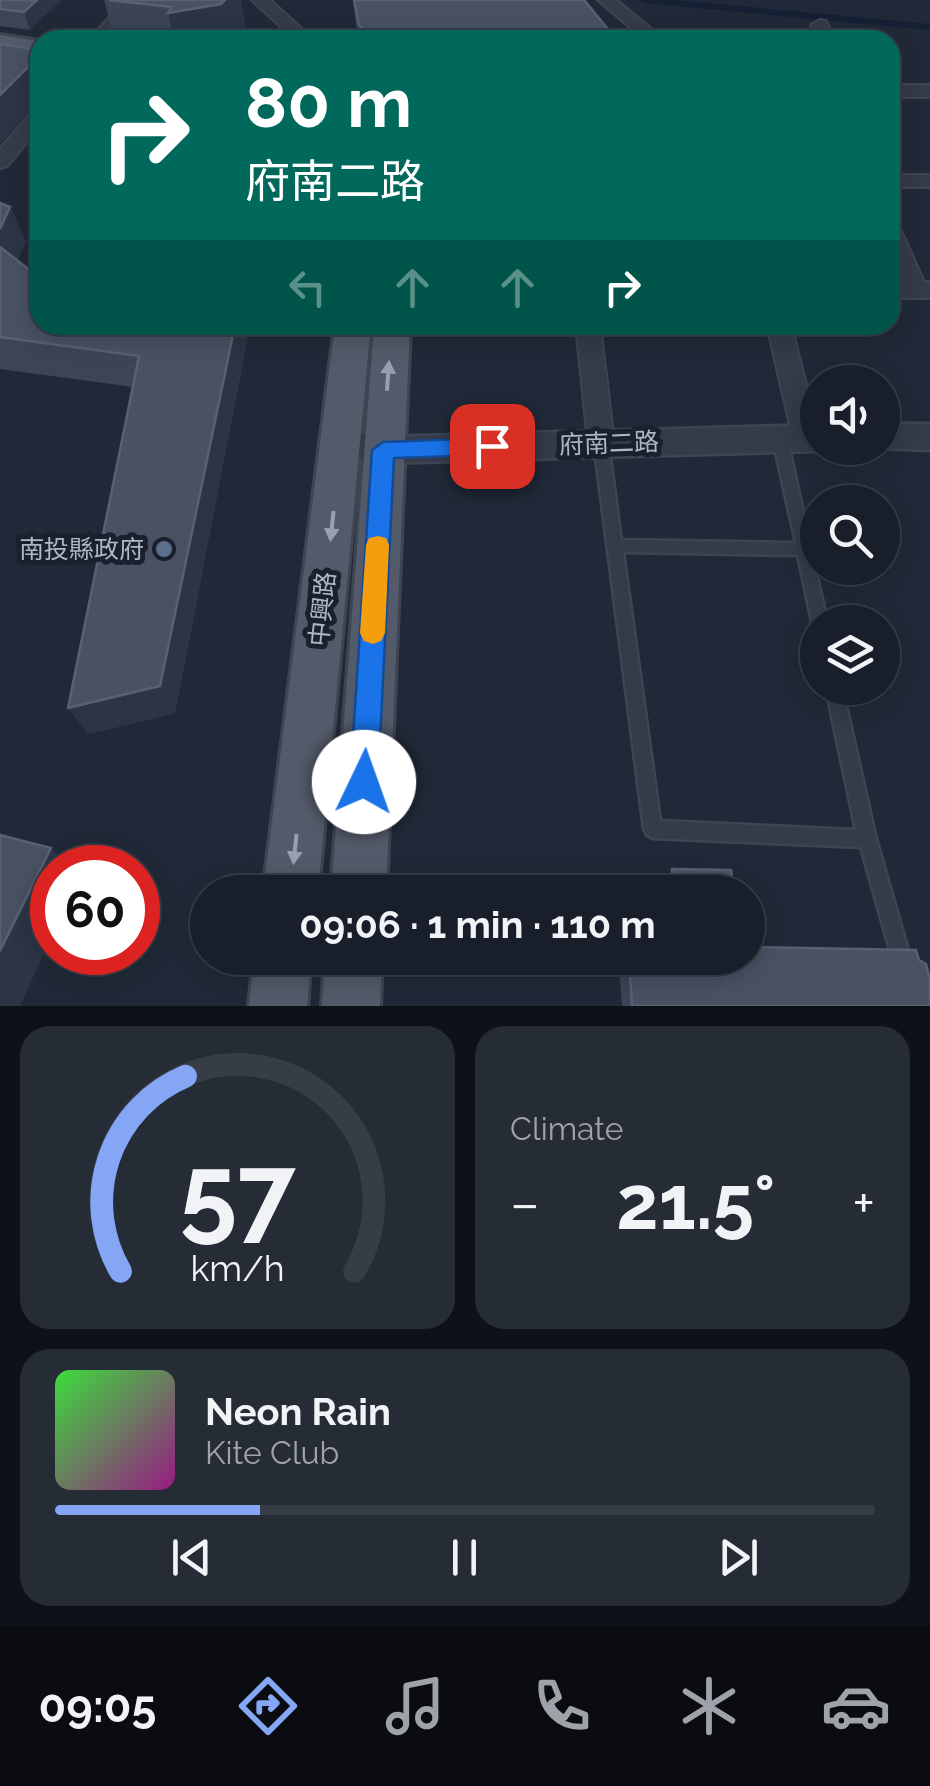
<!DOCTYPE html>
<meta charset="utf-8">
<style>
:root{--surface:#191f2a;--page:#262c36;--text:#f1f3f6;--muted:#9fa2a8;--line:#373d47;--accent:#84a6f5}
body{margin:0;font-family:Raleway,"Noto Sans TC",sans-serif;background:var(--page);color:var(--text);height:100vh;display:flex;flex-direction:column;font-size:38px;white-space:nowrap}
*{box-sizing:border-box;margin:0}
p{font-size:32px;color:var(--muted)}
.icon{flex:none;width:55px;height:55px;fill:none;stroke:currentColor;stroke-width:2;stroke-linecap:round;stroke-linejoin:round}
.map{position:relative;height:1006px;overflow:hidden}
.details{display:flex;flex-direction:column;gap:20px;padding:20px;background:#0e1117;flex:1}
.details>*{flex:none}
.guide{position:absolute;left:30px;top:30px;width:870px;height:305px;border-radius:30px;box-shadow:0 5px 25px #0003,0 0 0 2px var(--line);background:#00695c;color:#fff;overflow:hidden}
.fabs{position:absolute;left:800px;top:365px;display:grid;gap:20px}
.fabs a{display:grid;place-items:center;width:100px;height:100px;border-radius:50%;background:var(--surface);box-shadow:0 5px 25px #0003,0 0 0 2px var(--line);font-size:50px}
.speed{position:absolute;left:30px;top:845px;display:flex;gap:20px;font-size:50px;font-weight:700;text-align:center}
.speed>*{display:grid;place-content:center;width:130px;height:130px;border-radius:50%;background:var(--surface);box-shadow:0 5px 25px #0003,0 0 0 2px var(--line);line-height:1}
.speed .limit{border:15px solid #d22;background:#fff;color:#111}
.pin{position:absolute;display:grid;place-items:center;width:85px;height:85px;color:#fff;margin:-42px;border-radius:20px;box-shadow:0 5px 15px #0006}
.me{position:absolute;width:110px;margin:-55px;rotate:3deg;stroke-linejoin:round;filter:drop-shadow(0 0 8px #0008)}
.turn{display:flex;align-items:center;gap:35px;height:210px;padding:0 50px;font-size:45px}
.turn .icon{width:130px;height:130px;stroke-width:2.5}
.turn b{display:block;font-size:70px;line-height:85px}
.lanes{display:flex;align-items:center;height:95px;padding:0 50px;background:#0003;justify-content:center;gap:50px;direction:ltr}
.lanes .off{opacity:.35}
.big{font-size:75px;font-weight:700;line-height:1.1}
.details .card{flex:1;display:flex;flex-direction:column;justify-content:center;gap:15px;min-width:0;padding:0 35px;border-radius:30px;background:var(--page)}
.details .dial{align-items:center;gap:0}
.dial svg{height:260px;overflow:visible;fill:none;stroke:var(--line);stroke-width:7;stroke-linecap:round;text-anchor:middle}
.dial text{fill:var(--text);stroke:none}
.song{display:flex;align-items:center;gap:30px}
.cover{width:120px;height:120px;border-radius:15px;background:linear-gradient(135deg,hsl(120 70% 55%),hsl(310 70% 35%))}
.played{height:10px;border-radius:5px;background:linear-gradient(90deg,var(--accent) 25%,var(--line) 25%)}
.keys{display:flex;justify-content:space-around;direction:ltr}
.heat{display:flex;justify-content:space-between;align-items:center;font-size:55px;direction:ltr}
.details .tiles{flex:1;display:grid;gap:20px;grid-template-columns:1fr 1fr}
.card:last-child{grid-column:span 2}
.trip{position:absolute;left:190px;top:875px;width:575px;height:100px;border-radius:50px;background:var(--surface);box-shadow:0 5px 25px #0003,0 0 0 2px var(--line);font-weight:700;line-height:100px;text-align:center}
.tab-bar{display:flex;height:160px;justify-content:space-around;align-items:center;background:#0a0c11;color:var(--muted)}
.tab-bar .icon{width:70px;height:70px}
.tab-bar .active{color:var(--accent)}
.tab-bar b{font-size:45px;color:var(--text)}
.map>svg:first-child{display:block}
</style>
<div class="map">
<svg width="930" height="1006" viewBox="0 0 930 1006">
<rect width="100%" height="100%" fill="#212938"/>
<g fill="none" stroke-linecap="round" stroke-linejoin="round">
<!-- stream -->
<path stroke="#152035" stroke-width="6" d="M644 0 930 27"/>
<defs>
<path id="service" d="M125 0H134L99 40H90Z
M780 434 787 439 827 622H818V628L812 622 798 555 623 552 660 821 856 830 826 688H842L876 839 913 968 911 975 904 977 897 975 895 968 861 847 653 838 647 835 644 829 594 442 601 437 608 442 621 540 796 543 773 439Z"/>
<path id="minor" d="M252 0H270L314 40H295Z
M598 0H616L665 40H645Z
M820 20 826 21 835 40H817L811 25Z
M890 85H930V97H890Z
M40 109V127L7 166 0 168V149L33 111Z
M890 175H930V187H890Z
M890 222 898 224 924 282H930V298H890V282H901L890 255Z
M576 325H600L614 442 610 449H592L588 442Z
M767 325H791L818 432 815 445H797L793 438Z"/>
<path id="tertiary" d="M882 424H930V450L875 448H882Z
M818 425V448H828L818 451 383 463 329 453 324 444 329 435 341 431 383 437Z"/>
<path id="primary" d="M0 35 40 41V57L0 51Z
M335 325H371L318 892H263Z
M374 325H410L386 892H331Z
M254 958H311L307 1006H249Z
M325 958H382L380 1006H322Z"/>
</defs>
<!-- service casing -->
<use href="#service" stroke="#3e4452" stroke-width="5"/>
<!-- minor casing -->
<use href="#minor" stroke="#3e4452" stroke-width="4"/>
<!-- tertiary casing -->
<use href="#tertiary" stroke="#3e4452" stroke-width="5"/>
<!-- primary casing -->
<use href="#primary" stroke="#3e4452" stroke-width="6"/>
<!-- service -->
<use href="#service" fill="#353b49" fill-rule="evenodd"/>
<!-- minor -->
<use href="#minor" fill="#353b49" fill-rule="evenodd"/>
<!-- tertiary -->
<use href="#tertiary" fill="#353b49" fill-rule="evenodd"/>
<!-- primary -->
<use href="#primary" fill="#535a69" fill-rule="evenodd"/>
</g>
<!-- wall -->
<path fill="#3c4557" d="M0 0H61L30 30 0 26Z
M104 0H241L246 32 238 40H115Z
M353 0 617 40H358Z
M0 203 10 207 26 242 17 261 37 276 250 325 175 713 88 734 133 387 0 369Z
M672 869 734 892H661V889Z
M623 958 919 960 930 1006H622L619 966Z"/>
<!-- shaded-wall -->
<path fill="#2c3546" d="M37 0H61L30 30 24 12Z
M225 0H241L246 32 238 40H174L168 13Z
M40 55V102L0 144V95Z
M10 207 26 242 10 277 0 255V229Z
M235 325H250L175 713 88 734 68 708Z
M51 848 71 868H52V936L20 1006H0V951Z"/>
<!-- building -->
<path fill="#485263" stroke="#586172" stroke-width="2.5" d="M0 0H37L24 12 0 9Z
M109 0H225L221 4 168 13 172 7Z
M354 0H584L617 40H375L359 25Z
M0 44 40 50V55L0 95Z
M0 203 10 207 0 229Z
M0 247 37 276H40V325H235L160 686 68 708 139 356 0 337Z
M0 835 51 848 0 951Z
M672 869 731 870 734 892H675Z
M748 947 916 950 919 960 926 964 930 980V1006H632L629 958H748Z"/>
<!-- one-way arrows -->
<defs><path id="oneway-solid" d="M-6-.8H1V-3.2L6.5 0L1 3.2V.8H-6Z" transform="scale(2.5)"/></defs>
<g fill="#989fae">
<use href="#oneway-solid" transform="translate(388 376) rotate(-86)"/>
<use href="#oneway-solid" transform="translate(332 526) rotate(96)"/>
<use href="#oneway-solid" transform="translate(295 849) rotate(96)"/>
</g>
<!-- route -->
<path fill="#1a73e8" stroke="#114b97" stroke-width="2.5" d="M492 438 503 446 492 455 394 458 378 782 374 791 364 795 354 791 350 782 372 450 383 442Z"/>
<!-- slow -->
<path fill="#f59e0b" d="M378 536 386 538 389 545 385 633 381 641 373 644 364 641 360 633 366 545 369 538Z"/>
<!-- markers -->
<circle fill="#5c6f8a" stroke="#1a202d" stroke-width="4" cx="164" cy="549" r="10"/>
<g text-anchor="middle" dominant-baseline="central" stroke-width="10" stroke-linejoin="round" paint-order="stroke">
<!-- street labels -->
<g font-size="25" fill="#afb6c5" stroke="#1a202d">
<text transform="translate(609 443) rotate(-2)">府南二路</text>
<text transform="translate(322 609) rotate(-84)">中興路</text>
</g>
<!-- poi labels -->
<g font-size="25" fill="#afb6c5" stroke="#1a202d" text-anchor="end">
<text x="144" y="549">南投縣政府</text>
</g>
</g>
</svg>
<div class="fabs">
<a><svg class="icon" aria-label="sound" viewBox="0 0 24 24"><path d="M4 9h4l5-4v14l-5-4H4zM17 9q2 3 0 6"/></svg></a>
<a><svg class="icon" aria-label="search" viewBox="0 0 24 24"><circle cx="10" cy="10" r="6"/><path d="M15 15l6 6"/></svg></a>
<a><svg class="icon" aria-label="layers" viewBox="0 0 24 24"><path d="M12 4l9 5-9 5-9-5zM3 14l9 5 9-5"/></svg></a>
</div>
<div class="speed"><div class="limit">60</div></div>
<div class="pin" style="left:492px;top:446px;background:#d93025"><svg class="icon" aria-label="arrive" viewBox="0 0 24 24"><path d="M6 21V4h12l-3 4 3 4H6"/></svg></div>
<svg class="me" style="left:364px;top:782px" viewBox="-20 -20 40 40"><circle r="19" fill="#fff"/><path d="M0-13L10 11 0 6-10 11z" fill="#1a73e8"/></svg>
<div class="trip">09:06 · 1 min · 110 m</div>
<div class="guide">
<div class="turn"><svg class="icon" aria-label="right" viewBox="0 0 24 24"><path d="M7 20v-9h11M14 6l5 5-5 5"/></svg><div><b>80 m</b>府南二路</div></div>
<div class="lanes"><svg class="icon off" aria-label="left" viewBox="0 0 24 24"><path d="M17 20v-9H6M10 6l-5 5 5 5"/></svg><svg class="icon off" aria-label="ahead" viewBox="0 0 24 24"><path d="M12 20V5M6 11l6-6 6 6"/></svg><svg class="icon off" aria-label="ahead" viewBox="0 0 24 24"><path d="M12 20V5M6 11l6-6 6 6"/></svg><svg class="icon" aria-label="right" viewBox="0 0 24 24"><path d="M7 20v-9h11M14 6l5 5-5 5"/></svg></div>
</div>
</div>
<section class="details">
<div class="tiles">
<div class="card dial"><svg viewBox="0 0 100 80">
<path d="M14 69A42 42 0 1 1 86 69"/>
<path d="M14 69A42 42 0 0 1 34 9" stroke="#84a6f5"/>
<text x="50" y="56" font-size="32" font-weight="700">57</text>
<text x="50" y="72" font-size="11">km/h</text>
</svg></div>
<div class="card"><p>Climate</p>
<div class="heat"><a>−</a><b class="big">21.5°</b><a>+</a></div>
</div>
<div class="card">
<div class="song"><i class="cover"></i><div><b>Neon Rain</b><p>Kite Club</p></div></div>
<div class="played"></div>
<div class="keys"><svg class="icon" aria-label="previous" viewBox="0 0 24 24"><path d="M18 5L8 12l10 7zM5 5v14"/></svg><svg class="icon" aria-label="pause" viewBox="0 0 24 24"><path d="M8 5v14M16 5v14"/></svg><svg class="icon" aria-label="next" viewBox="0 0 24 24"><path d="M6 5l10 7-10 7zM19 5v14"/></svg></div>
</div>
</div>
</section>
<nav class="tab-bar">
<b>09:05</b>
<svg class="icon active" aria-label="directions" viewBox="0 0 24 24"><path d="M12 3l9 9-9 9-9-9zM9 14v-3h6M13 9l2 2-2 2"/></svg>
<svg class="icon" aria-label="music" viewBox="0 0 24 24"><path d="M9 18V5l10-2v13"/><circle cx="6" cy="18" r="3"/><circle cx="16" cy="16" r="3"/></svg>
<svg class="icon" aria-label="phone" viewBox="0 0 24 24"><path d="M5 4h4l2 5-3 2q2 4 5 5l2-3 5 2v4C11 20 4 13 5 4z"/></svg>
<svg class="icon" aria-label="climate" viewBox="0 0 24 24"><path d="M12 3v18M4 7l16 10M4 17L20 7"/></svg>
<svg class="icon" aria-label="car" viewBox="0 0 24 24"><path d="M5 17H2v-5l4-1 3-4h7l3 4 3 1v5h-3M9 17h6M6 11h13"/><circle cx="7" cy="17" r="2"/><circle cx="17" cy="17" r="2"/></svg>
</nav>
